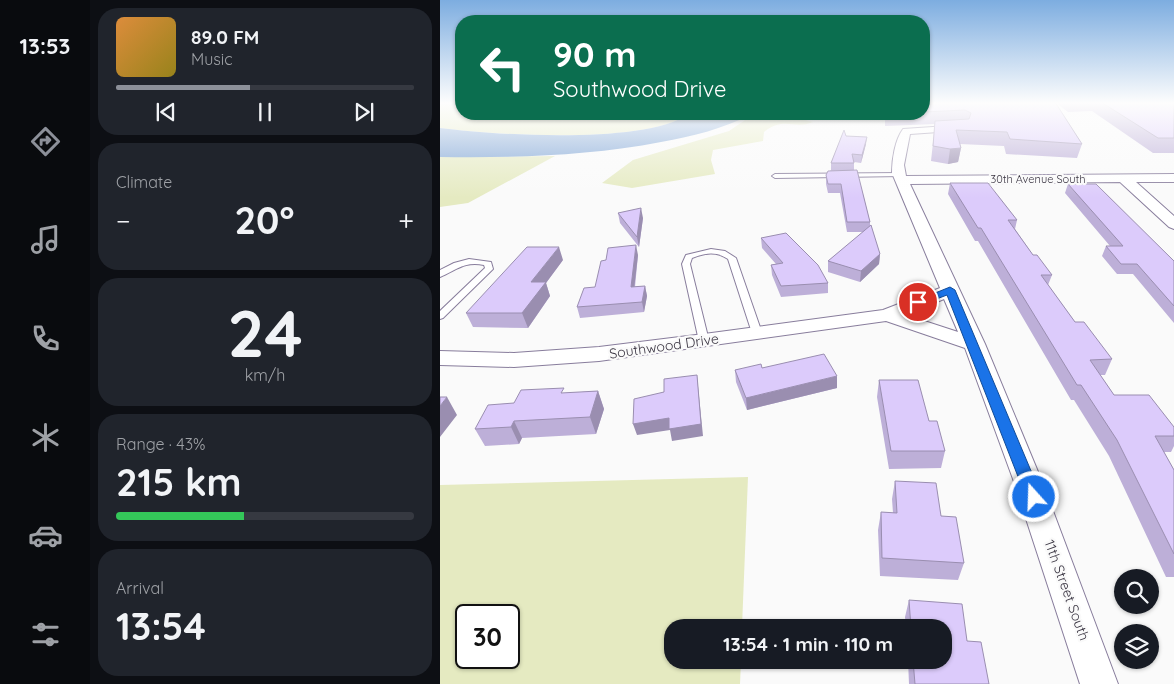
<!DOCTYPE html>
<meta charset="utf-8">
<style>
:root{--surface:#171b24;--page:#20242c;--text:#f1f3f6;--muted:#9ea1a6;--line:#363941;--accent:#8c9099}
body{margin:0;font-family:Quicksand,sans-serif;background:var(--page);color:var(--text);height:100vh;display:flex;flex-direction:column;font-size:19px;white-space:nowrap}
*{box-sizing:border-box;margin:0}
p{font-size:16px;color:var(--muted)}
.icon{flex:none;width:28px;height:28px;fill:none;stroke:currentColor;stroke-width:2;stroke-linecap:round;stroke-linejoin:round}
.map{position:relative;flex:1;overflow:hidden}
.side{display:flex;flex-direction:column;gap:8px;padding:8px;background:#0d0f14;width:350px}
.side>*{flex:none}
.banner{position:absolute;left:15px;top:15px;width:475px;height:105px;border-radius:20px;box-shadow:0 1px 4px #0004;background:#0b6e4f;color:#fff;overflow:hidden}
.tools{position:absolute;left:674px;top:569px;display:grid;gap:10px}
.tools a{display:grid;place-items:center;width:45px;height:45px;border-radius:50%;background:var(--surface);box-shadow:0 1px 4px #0004;font-size:25px}
.speed{position:absolute;left:15px;top:604px;display:flex;gap:10px;font-size:25px;font-weight:700;text-align:center}
.speed>*{display:grid;place-content:center;width:65px;height:65px;border-radius:50%;background:var(--surface);box-shadow:0 1px 4px #0004;line-height:1}
.speed .limit{border:2px solid #111;border-radius:8px;background:#fff;color:#111}
.pin{position:absolute;display:grid;place-items:center;width:42px;height:42px;color:#fff;margin:-21px;border:2px solid #fff;border-radius:50%;box-shadow:0 1px 5px #0007}
.me{position:absolute;width:55px;margin:-28px;rotate:340deg;stroke-linejoin:round;filter:drop-shadow(0 0 4px #0008)}
.turn{display:flex;align-items:center;gap:18px;height:105px;padding:0 15px;font-size:22px}
.turn .icon{width:65px;height:65px;stroke-width:2.5}
.turn b{display:block;font-size:35px;line-height:42px}
.big{font-size:38px;font-weight:700;line-height:1.1}
.side .tile{flex:1;display:flex;flex-direction:column;justify-content:center;gap:8px;min-width:0;padding:0 18px;border-radius:20px;background:var(--page)}
.side .dial{align-items:center;gap:0}
.dial b{font-size:65px;line-height:1}
.song{display:flex;align-items:center;gap:15px}
.cover{width:60px;height:60px;border-radius:8px;background:linear-gradient(135deg,hsl(30 70% 55%),hsl(50 70% 35%))}
.played{height:5px;border-radius:2px;background:linear-gradient(90deg,var(--accent) 45%,var(--line) 45%)}
.keys{display:flex;justify-content:space-around;direction:ltr}
.heat{display:flex;justify-content:space-between;align-items:center;font-size:28px;direction:ltr}
.charge{height:8px;border-radius:4px;background:linear-gradient(90deg,#34c759 43%,var(--line) 0)}
.trip{position:absolute;left:224px;top:619px;width:288px;height:50px;border-radius:20px;background:var(--surface);box-shadow:0 1px 4px #0004;font-weight:700;line-height:50px;text-align:center}
main{display:flex;flex:1;min-height:0}
.tab-bar{display:flex;flex-direction:column;width:90px;justify-content:space-around;align-items:center;background:#090b0e;color:var(--muted)}
.tab-bar .icon{width:35px;height:35px}
.tab-bar .current{color:var(--accent)}
.tab-bar b{font-size:22px;color:var(--text)}
.map>svg:first-child{display:block}
</style>
<main>
<nav class="tab-bar">
<b>13:53</b>
<svg class="icon current" aria-label="directions" viewBox="0 0 24 24"><path d="M12 3l9 9-9 9-9-9zM9 14v-3h6M13 9l2 2-2 2"/></svg>
<svg class="icon" aria-label="music" viewBox="0 0 24 24"><path d="M9 18V5l10-2v13"/><circle cx="6" cy="18" r="3"/><circle cx="16" cy="16" r="3"/></svg>
<svg class="icon" aria-label="phone" viewBox="0 0 24 24"><path d="M5 4h4l2 5-3 2q2 4 5 5l2-3 5 2v4C11 20 4 13 5 4z"/></svg>
<svg class="icon" aria-label="climate" viewBox="0 0 24 24"><path d="M12 3v18M4 7l16 10M4 17L20 7"/></svg>
<svg class="icon" aria-label="car" viewBox="0 0 24 24"><path d="M5 17H2v-5l4-1 3-4h7l3 4 3 1v5h-3M9 17h6M6 11h13"/><circle cx="7" cy="17" r="2"/><circle cx="17" cy="17" r="2"/></svg>
<svg class="icon" aria-label="filters" viewBox="0 0 24 24"><path d="M4 7h16M4 17h16"/><circle cx="9" cy="7" r="2"/><circle cx="15" cy="17" r="2"/></svg>
</nav>
<section class="side">
<div class="tile">
<div class="song"><i class="cover"></i><div><b>89.0 FM</b><p>Music</p></div></div>
<div class="played"></div>
<div class="keys"><svg class="icon" aria-label="previous" viewBox="0 0 24 24"><path d="M18 5L8 12l10 7zM5 5v14"/></svg><svg class="icon" aria-label="pause" viewBox="0 0 24 24"><path d="M8 5v14M16 5v14"/></svg><svg class="icon" aria-label="next" viewBox="0 0 24 24"><path d="M6 5l10 7-10 7zM19 5v14"/></svg></div>
</div>
<div class="tile"><p>Climate</p>
<div class="heat"><a>−</a><b class="big">20°</b><a>+</a></div>
</div>
<div class="tile dial"><b>24</b><p>km/h</p></div>
<div class="tile"><p>Range · 43%</p><b class="big">215 km</b><div class="charge"></div></div>
<div class="tile"><p>Arrival</p><b class="big">13:54</b></div>
</section>
<div class="map">
<svg width="734" height="684" viewBox="0 0 734 684">
<rect width="100%" height="100%" fill="#fafafa"/>
<!-- green -->
<path fill="#e5eac1" fill-rule="evenodd" d="M0 102H21V114H249C205 145 54 135 0 128Z
M314 114H364L361 119 373 122C354 130 345 116 324 132L323 141 273 150 271 160 275 174 192 188 162 183 193 160 289 131Z
M115 156 28 203 0 207V157Z
M308 477 302 627 232 628V660H301L300 684H0V485ZM26 615H69V658H26Z"/>
<!-- water -->
<path fill="#7da3d4" d="M249 114H312C283 129 253 136 221 142 148 156 74 158 0 157V128C54 135 204 145 249 114Z"/>
<g fill="none" stroke-linecap="round" stroke-linejoin="round">
<defs>
<path id="lane" d="M460 173 463 175 462 176 335 178 332 176 335 174Z
M271 249 285 251 296 258 322 333 320 335H314L312 333 288 259C276 251 265 253 252 258L250 264 269 341 264 344 259 341 242 264 246 255Z
M29 259 51 262 53 269 3 318 0 319V311L45 268 44 265C24 261 17 270 0 277V270L14 263Z"/>
<path id="street" d="M523 125 528 128 527 130 470 134 464 165 466 176 734 174V182H696L734 216V229L729 227 680 182 470 184 545 344 601 479 678 684H640L573 479 525 348 446 321 159 361 74 367 0 365V351L74 353 159 347 264 334 443 310 500 288 452 173C452 159 455 140 463 129ZM504 299 518 332 466 315Z"/>
</defs>
<!-- lane casing -->
<use href="#lane" stroke="#887d9c" stroke-width="2"/>
<!-- street casing -->
<use href="#street" stroke="#887d9c" stroke-width="2"/>
<!-- path -->
<path stroke="#bab8bd" stroke-width="1" stroke-dasharray="2 1" stroke-linecap="butt" d="M427 114 448 115
M125 116 128 114"/>
<!-- lane -->
<use href="#lane" fill="#fff" fill-rule="evenodd"/>
<!-- street -->
<use href="#street" fill="#fff" fill-rule="evenodd"/>
</g>
<!-- wall -->
<path fill="#bdafd8" d="M484 102H734V153H713L652 111 628 112 615 102 642 144 637 158 566 154 564 146 520 144 521 148 518 162 508 164 491 161 495 124 445 126V114H484Z
M406 136 426 144 421 163 414 162V170L430 222V226L440 254 439 264 420 282 388 272V261L423 232H407L400 193H388L386 184V175L391 170V163Z
M510 183 577 220 575 229 593 255 612 275 608 285 635 322 672 359 665 375H660L674 395 734 427V446L731 452H724L734 470V577H726L669 456 634 400H631L538 241H535L508 194Z
M628 184 734 261V323L693 274H677L662 256 666 246H670L625 193Z
M178 213 203 218 199 247 180 223Z
M321 238 388 283V293L341 297 332 275 331 265 336 264 322 248Z
M198 255 195 287 205 286 207 296 204 312 140 318 137 307Z
M123 260 106 283 110 296 88 328 33 327 26 313Z
M322 368 397 388 307 410 296 382 295 370Z
M439 380 489 421 505 451 501 468 449 469 437 397Z
M158 391 164 409 156 434 82 438 79 444 45 446 35 429 125 393Z
M455 481 501 516 524 563 518 580 440 576 438 530 441 512 453 513 452 499Z
M469 600 527 641 549 684H469L468 660H502V628H466L465 617Z"/>
<!-- shaded-wall -->
<path fill="#9a8eb0" d="M427 137 426 144 421 163 422 155Z
M521 148 518 162 508 164 510 149Z
M201 208 203 218 199 247 197 237Z
M196 245 198 255 193 298 191 287Z
M119 247 123 260 106 283 110 296 88 328 82 313 91 282Z
M440 254 439 264 420 282 421 271Z
M205 286 207 296 204 312 202 302Z
M257 375 258 386 263 436 232 441 230 430 197 435 193 424Z
M397 376V388L307 410 306 398Z
M158 391 164 409 156 434 150 417Z
M7 397 17 415 0 437V406Z
M74 421 82 438 79 444 71 427Z"/>
<!-- building -->
<path fill="#dccbfb" stroke="#9a8eb0" d="M484 102H615L642 144 570 139 567 132 516 130 521 148 510 149 493 146 495 121 529 119 531 113 525 110 484 112Z
M661 102H734V138H718Z
M404 130 406 136 427 137 422 155 412 154 414 163H391Z
M417 170 430 222H407L401 184H388L386 175 388 171Z
M510 183H548L577 220H568L593 255H597L612 275H601L635 322H644L672 359 650 360 674 395H709L734 427V436H715L734 470V554L677 440 641 385H637L541 228H538Z
M628 184H656L734 261V306L697 264H681L666 246H683Z
M201 208 197 237 178 213Z
M431 225 440 254 421 271 388 261Z
M346 233 378 265 388 283 341 286 331 265 343 263 321 238Z
M196 245 191 287 205 286 202 302 137 307 144 288 155 287 161 261 166 260 168 248Z
M87 247H119L91 282H106L82 313H26Z
M384 354 397 376 306 398 295 370 321 364 322 368Z
M257 375 261 424 229 429V418L193 424 194 399 224 392V379Z
M439 380H478L489 421H497L505 451H451Z
M124 388 121 393 158 391 150 417 74 421 71 427 35 429 48 405 74 403 81 390Z
M0 397H7L0 406Z
M455 481 496 483 501 516 516 517 524 563 442 558 441 512 457 513Z
M469 600 522 604 527 641 541 642 549 684H475L473 660H502V628H471Z"/>
<!-- sky -->
<linearGradient id="sky" x2="0" y2="1"><stop stop-color="#7dade0"/><stop offset="0.52" stop-color="#fdfdfd"/><stop offset="1" stop-color="#fdfdfd" stop-opacity="0"/></linearGradient>
<rect width="734" height="198" fill="url(#sky)"/>
<!-- route -->
<path fill="#1a73e8" stroke="#114b97" d="M510 287 515 290 602 497 599 502 594 504 588 502 586 497 507 295 478 306 473 302Z"/>
<g text-anchor="middle" dominant-baseline="central" stroke-width="4.5" stroke-linejoin="round" paint-order="stroke">
<!-- far-street labels -->
<g font-size="11" fill="#3a3542" stroke="#fafafa">
<text x="598" y="179">30th Avenue South</text>
</g>
<!-- street labels -->
<g font-size="14" fill="#3a3542" stroke="#fafafa">
<text transform="translate(224 346) rotate(-8)">Southwood Drive</text>
<text transform="translate(627 590) rotate(70)">11th Street South</text>
</g>
</g>
</svg>
<div class="tools">
<a><svg class="icon" aria-label="search" viewBox="0 0 24 24"><circle cx="10" cy="10" r="6"/><path d="M15 15l6 6"/></svg></a>
<a><svg class="icon" aria-label="layers" viewBox="0 0 24 24"><path d="M12 4l9 5-9 5-9-5zM3 14l9 5 9-5"/></svg></a>
</div>
<div class="speed"><div class="limit">30</div></div>
<div class="pin" style="left:478px;top:302px;background:#d93025"><svg class="icon" aria-label="arrive" viewBox="0 0 24 24"><path d="M6 21V4h12l-3 4 3 4H6"/></svg></div>
<svg class="me" style="left:594px;top:497px" viewBox="-20 -20 40 40"><circle r="17" fill="#1a73e8" stroke="#fff" stroke-width="3"/><path d="M0-11L8 9 0 5-8 9z" fill="#fff"/></svg>
<div class="trip">13:54 · 1 min · 110 m</div>
<div class="banner">
<div class="turn"><svg class="icon" aria-label="left" viewBox="0 0 24 24"><path d="M17 20v-9H6M10 6l-5 5 5 5"/></svg><div><b>90 m</b>Southwood Drive</div></div>
</div>
</div>
</main>
